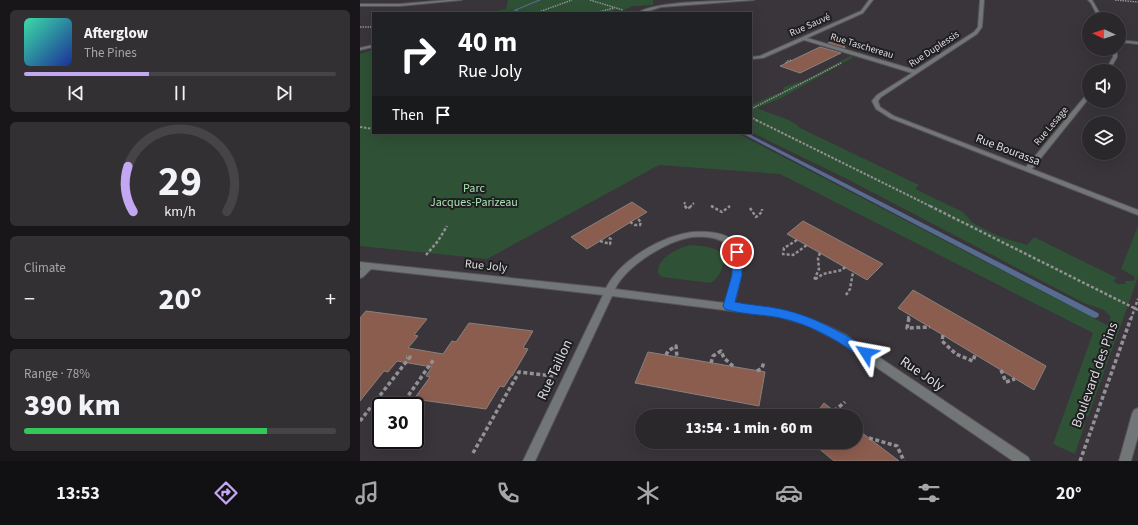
<!DOCTYPE html>
<meta charset="utf-8">
<style>
:root{--surface:#2b282c;--page:#333034;--text:#f1f3f6;--muted:#a6a6a9;--line:#474448;--accent:#c3a7f2}
body{margin:0;font-family:"Source Sans 3",sans-serif;background:var(--page);color:var(--text);height:100vh;display:flex;flex-direction:column;font-size:15px;white-space:nowrap}
*{box-sizing:border-box;margin:0}
p{font-size:13px;color:var(--muted)}
.icon{flex:none;width:22px;height:22px;fill:none;stroke:currentColor;stroke-width:2;stroke-linecap:round;stroke-linejoin:round}
.map{position:relative;flex:1;overflow:hidden}
.panel{display:flex;flex-direction:column;gap:10px;padding:10px;background:#181618;width:360px}
.panel>*{flex:none}
.guide{position:absolute;left:12px;top:12px;width:380px;height:122px;border-radius:0px;box-shadow:0 4px 16px #0002,0 0 0 1px var(--line);background:#202124;color:#fff;overflow:hidden}
.needle{width:26px;rotate:273deg}
.tools{position:absolute;left:722px;top:12px;display:grid;gap:8px}
.tools a{display:grid;place-items:center;width:44px;height:44px;border-radius:50%;background:var(--surface);box-shadow:0 4px 16px #0002,0 0 0 1px var(--line);font-size:20px}
.speed{position:absolute;left:12px;top:397px;display:flex;gap:8px;font-size:20px;font-weight:700;text-align:center}
.speed>*{display:grid;place-content:center;width:52px;height:52px;border-radius:50%;background:var(--surface);box-shadow:0 4px 16px #0002,0 0 0 1px var(--line);line-height:1}
.speed .limit{border:2px solid #111;border-radius:6px;background:#fff;color:#111}
.pin{position:absolute;display:grid;place-items:center;width:34px;height:34px;color:#fff;margin:-17px;border:2px solid #fff;border-radius:50%;box-shadow:0 1px 4px #0007}
.me{position:absolute;width:44px;margin:-22px;rotate:304deg;stroke-linejoin:round;filter:drop-shadow(0 0 3px #0008)}
.turn{display:flex;align-items:center;gap:14px;height:84px;padding:0 20px;font-size:18px}
.turn .icon{width:52px;height:52px;stroke-width:2.5}
.turn b{display:block;font-size:28px;line-height:34px}
.then{display:flex;align-items:center;height:38px;padding:0 20px;background:#0003;gap:8px;font-size:15px}
.big{font-size:30px;font-weight:800;line-height:1.1}
.panel .card{flex:1;display:flex;flex-direction:column;justify-content:center;gap:6px;min-width:0;padding:0 14px;border-radius:6px;background:var(--page)}
.panel .dial{align-items:center;gap:0}
.dial svg{height:104px;overflow:visible;fill:none;stroke:var(--line);stroke-width:7;stroke-linecap:round;text-anchor:middle}
.dial text{fill:var(--text);stroke:none}
.song{display:flex;align-items:center;gap:12px}
.cover{width:48px;height:48px;border-radius:6px;background:linear-gradient(135deg,hsl(160 70% 55%),hsl(230 70% 35%))}
.played{height:4px;border-radius:2px;background:linear-gradient(90deg,var(--accent) 40%,var(--line) 40%)}
.keys{display:flex;justify-content:space-around;direction:ltr}
.heat{display:flex;justify-content:space-between;align-items:center;font-size:22px;direction:ltr}
.charge{height:6px;border-radius:3px;background:linear-gradient(90deg,#34c759 78%,var(--line) 0)}
.trip{position:absolute;left:275px;top:409px;width:228px;height:40px;border-radius:20px;background:var(--surface);box-shadow:0 4px 16px #0002,0 0 0 1px var(--line);font-weight:800;line-height:40px;text-align:center}
.menu{display:flex;height:64px;justify-content:space-around;align-items:center;background:#111012;color:var(--muted)}
.menu .icon{width:28px;height:28px}
.menu .active{color:var(--accent)}
.menu b{font-size:18px;color:var(--text)}
main{display:flex;flex:1;min-height:0}
.map>svg:first-child{display:block}
</style>
<main>
<section class="panel">
<div class="card">
<div class="song"><i class="cover"></i><div><b>Afterglow</b><p>The Pines</p></div></div>
<div class="played"></div>
<div class="keys"><svg class="icon" aria-label="previous" viewBox="0 0 24 24"><path d="M18 5L8 12l10 7zM5 5v14"/></svg><svg class="icon" aria-label="pause" viewBox="0 0 24 24"><path d="M8 5v14M16 5v14"/></svg><svg class="icon" aria-label="next" viewBox="0 0 24 24"><path d="M6 5l10 7-10 7zM19 5v14"/></svg></div>
</div>
<div class="card dial"><svg viewBox="0 0 100 80">
<path d="M14 69A42 42 0 1 1 86 69"/>
<path d="M14 69A42 42 0 0 1 10 34" stroke="#c3a7f2"/>
<text x="50" y="56" font-size="32" font-weight="700">29</text>
<text x="50" y="72" font-size="11">km/h</text>
</svg></div>
<div class="card"><p>Climate</p>
<div class="heat"><a>−</a><b class="big">20°</b><a>+</a></div>
</div>
<div class="card"><p>Range · 78%</p><b class="big">390 km</b><div class="charge"></div></div>
</section>
<div class="map">
<svg width="778" height="461" viewBox="0 0 778 461">
<rect width="100%" height="100%" fill="#39353b"/>
<!-- green -->
<path fill="#2f5135" d="M148 0H293V5L273 6 262 11 256 10 246 13H126L146 9Z
M13 50V133H377L747 325 751 317 744 310 724 303 487 179 391 132V105L423 91 424 87 446 80 490 56 494 57 423 97 398 108C410 115 432 118 440 128L559 185 555 189 603 212 613 223 630 232 641 237 667 245 674 237 757 278 753 281 758 284H765V281H774L775 277 761 269 778 226V277L728 417 719 413 716 419 725 424 715 454 693 444 733 333 420 174 299 165 127 259 0 246V54Z
M330 245C342 246 355 246 364 255 363 268 361 276 351 283L302 277 298 273C296 259 317 248 330 245Z"/>
<g fill="none" stroke-linecap="round" stroke-linejoin="round">
<!-- stream -->
<path fill="#566c91" fill-rule="evenodd" d="M178 0H181L157 10 160 13H157L154 10Z
M381 133H387L738 313 739 315 738 317 735 318 732 317Z"/>
</g>
<!-- building -->
<path fill="#8b5d4f" stroke="#89817e" d="M480 37 485 48 468 43Z
M460 47 481 53 440 73 420 66Z
M272 202 287 212 227 249 211 237Z
M443 221 523 264 507 280 427 234Z
M553 290 686 366 674 390 538 308Z
M6 311 67 319 54 335 58 336 48 348 83 354 92 341 96 342 109 323 173 331 163 348 168 349 152 376H151L144 387 140 386 126 409 54 399 70 377 66 376 72 367 37 361 28 372 24 371 0 401V318Z
M288 352 405 372 399 406 275 383Z
M464 403 474 411 480 416H454Z
M496 428 497 429 539 461H474L451 442H496Z"/>
<g fill="none" stroke-linecap="round" stroke-linejoin="round">
<defs>
<path id="minor" d="M87 0H102L40 6H0V4H40Z
M376 0H394L301 7 282 13H277C296 1 352 2 376 0Z
M509 0H513L503 13 447 38 555 70 614 32 618 27 620 0H624L622 27 617 34 521 97 518 101 520 107 534 116 666 167 727 94 729 93V98L672 169 778 210V215L530 118 516 109 512 101 517 95 552 73 444 40 403 58 391 59V57L400 56 501 11Z
M728 0H732L743 19H739L731 3Z
M759 40 778 42V44L759 42Z
M13 45V47L0 50V48Z
M753 49H757V57L749 71H745L753 57Z
M332 232C390 228 387 260 374 304 390 306 406 306 421 310 444 315 465 324 486 335L668 457 670 461H653L478 341 449 326 420 317 252 296 175 461H163L243 295 11 269 3 277 0 278V270L1 268H0V262L246 288C260 260 301 236 332 232ZM332 237C385 234 377 265 365 303L255 289C266 266 306 241 332 237Z"/>
<path id="tertiary" d="M778 408V436L771 461H759L772 414 774 410Z"/>
</defs>
<!-- minor casing -->
<use href="#minor" stroke="#575359" stroke-width="2"/>
<!-- tertiary casing -->
<use href="#tertiary" stroke="#575359" stroke-width="2"/>
<!-- path-far3 -->
<path stroke="#939195" stroke-width="1.5" stroke-dasharray="1.5 1" stroke-linecap="butt" d="M230 0 263 10
M755 0 778 2
M176 13 212 0
M235 13 254 8
M0 27H13
M426 63 427 61 432 60
M391 109 481 63
M391 117 398 121"/>
<!-- path-far2 -->
<path stroke="#939195" stroke-width="2" stroke-dasharray="2.5 1.5" stroke-linecap="butt" d="M396 120 572 207
M0 127 13 129
M325 202 324 205 326 207
M330 207 334 203
M352 207V205"/>
<!-- path-far1 -->
<path stroke="#939195" stroke-width="2.5" stroke-dasharray="3 2" stroke-linecap="butt" d="M325 206 327 209 332 206
M351 206 362 212 370 206
M570 206 778 310
M390 208 396 217 402 212V209
M270 222 275 225H280L281 222 277 218
M437 240 424 248 423 254 433 255 447 245
M240 241 250 244 251 239 247 237
M460 253 458 258 459 269 454 280 463 274 482 270 485 267
M66 255 78 241 87 226
M486 295 490 289 493 272
M548 319 549 315
M771 319 778 299"/>
<!-- path -->
<path stroke="#939195" stroke-width="3.5" stroke-dasharray="4 2.5" stroke-linecap="butt" d="M549 318 547 328 570 327
M583 335 582 341 596 354 613 361 615 355
M306 355 308 351 316 346 317 357
M351 363 353 356 361 351 364 358 374 367
M641 370 646 382 655 379
M397 371 402 368 404 362
M41 406 74 359
M474 411 485 402
M0 421 50 357H46
M18 437 21 433
M509 438 537 446 544 461
M113 453 159 372 194 376
M720 461 771 318"/>
<!-- minor -->
<use href="#minor" fill="#727676" fill-rule="evenodd"/>
<!-- tertiary -->
<use href="#tertiary" fill="#727676" fill-rule="evenodd"/>
</g>
<!-- route -->
<path fill="#1a73e8" stroke="#114b97" d="M377 248 381 252 382 275 375 302C390 305 406 306 421 309 453 316 482 332 510 350L511 353 510 357 506 358 501 357C477 340 450 324 420 318 402 314 382 315 365 309L363 306 372 275V252Z"/>
<g text-anchor="middle" dominant-baseline="central" stroke-width="4" stroke-linejoin="round" paint-order="stroke">
<!-- far-street labels -->
<g font-size="10" fill="#dfdde1" stroke="#1f1e20">
<text transform="translate(450 25) rotate(-24)">Rue Sauvé</text>
<text transform="translate(502 46) rotate(17)">Rue Taschereau</text>
<text transform="translate(574 49) rotate(-33)">Rue Duplessis</text>
<text transform="translate(691 126) rotate(-50)">Rue Lesage</text>
</g>
<!-- street labels -->
<g font-size="12" fill="#dfdde1" stroke="#1f1e20">
<text transform="translate(648 150) rotate(21)">Rue Bourassa</text>
<text transform="translate(126 266) rotate(6)">Rue Joly</text>
</g>
<!-- park labels -->
<g font-size="12" fill="#a6e3b0" stroke="#1f1e20">
<text x="114" y="188">Parc<tspan x="114" dy="14">Jacques-Parizeau</tspan></text>
</g>
<!-- near-street labels -->
<g font-size="14" fill="#dfdde1" stroke="#1f1e20">
<text transform="translate(195 370) rotate(-65)">Rue Taillon</text>
<text transform="translate(562 374) rotate(34)">Rue Joly</text>
<text transform="translate(735 375) rotate(-70)">Boulevard des Pins</text>
</g>
</g>
</svg>
<div class="tools">
<a><svg class="needle" viewBox="-14 -14 28 28"><path d="M0-13l5 13h-10z" fill="#e53935"/><path d="M0 13l5-13h-10z" fill="#a6a6a9"/></svg></a>
<a><svg class="icon" aria-label="sound" viewBox="0 0 24 24"><path d="M4 9h4l5-4v14l-5-4H4zM17 9q2 3 0 6"/></svg></a>
<a><svg class="icon" aria-label="layers" viewBox="0 0 24 24"><path d="M12 4l9 5-9 5-9-5zM3 14l9 5 9-5"/></svg></a>
</div>
<div class="speed"><div class="limit">30</div></div>
<div class="pin" style="left:377px;top:252px;background:#d93025"><svg class="icon" aria-label="arrive" viewBox="0 0 24 24"><path d="M6 21V4h12l-3 4 3 4H6"/></svg></div>
<svg class="me" style="left:506px;top:353px" viewBox="-20 -20 40 40"><path d="M0-17L14 15 0 8-14 15z" fill="#1a73e8" stroke="#fff" stroke-width="4"/></svg>
<div class="trip">13:54 · 1 min · 60 m</div>
<div class="guide">
<div class="turn"><svg class="icon" aria-label="right" viewBox="0 0 24 24"><path d="M7 20v-9h11M14 6l5 5-5 5"/></svg><div><b>40 m</b>Rue Joly</div></div>
<div class="then">Then<svg class="icon" aria-label="arrive" viewBox="0 0 24 24"><path d="M6 21V4h12l-3 4 3 4H6"/></svg></div>
</div>
</div>
</main>
<nav class="menu">
<b>13:53</b>
<svg class="icon active" aria-label="directions" viewBox="0 0 24 24"><path d="M12 3l9 9-9 9-9-9zM9 14v-3h6M13 9l2 2-2 2"/></svg>
<svg class="icon" aria-label="music" viewBox="0 0 24 24"><path d="M9 18V5l10-2v13"/><circle cx="6" cy="18" r="3"/><circle cx="16" cy="16" r="3"/></svg>
<svg class="icon" aria-label="phone" viewBox="0 0 24 24"><path d="M5 4h4l2 5-3 2q2 4 5 5l2-3 5 2v4C11 20 4 13 5 4z"/></svg>
<svg class="icon" aria-label="climate" viewBox="0 0 24 24"><path d="M12 3v18M4 7l16 10M4 17L20 7"/></svg>
<svg class="icon" aria-label="car" viewBox="0 0 24 24"><path d="M5 17H2v-5l4-1 3-4h7l3 4 3 1v5h-3M9 17h6M6 11h13"/><circle cx="7" cy="17" r="2"/><circle cx="17" cy="17" r="2"/></svg>
<svg class="icon" aria-label="filters" viewBox="0 0 24 24"><path d="M4 7h16M4 17h16"/><circle cx="9" cy="7" r="2"/><circle cx="15" cy="17" r="2"/></svg>
<b>20°</b>
</nav>
